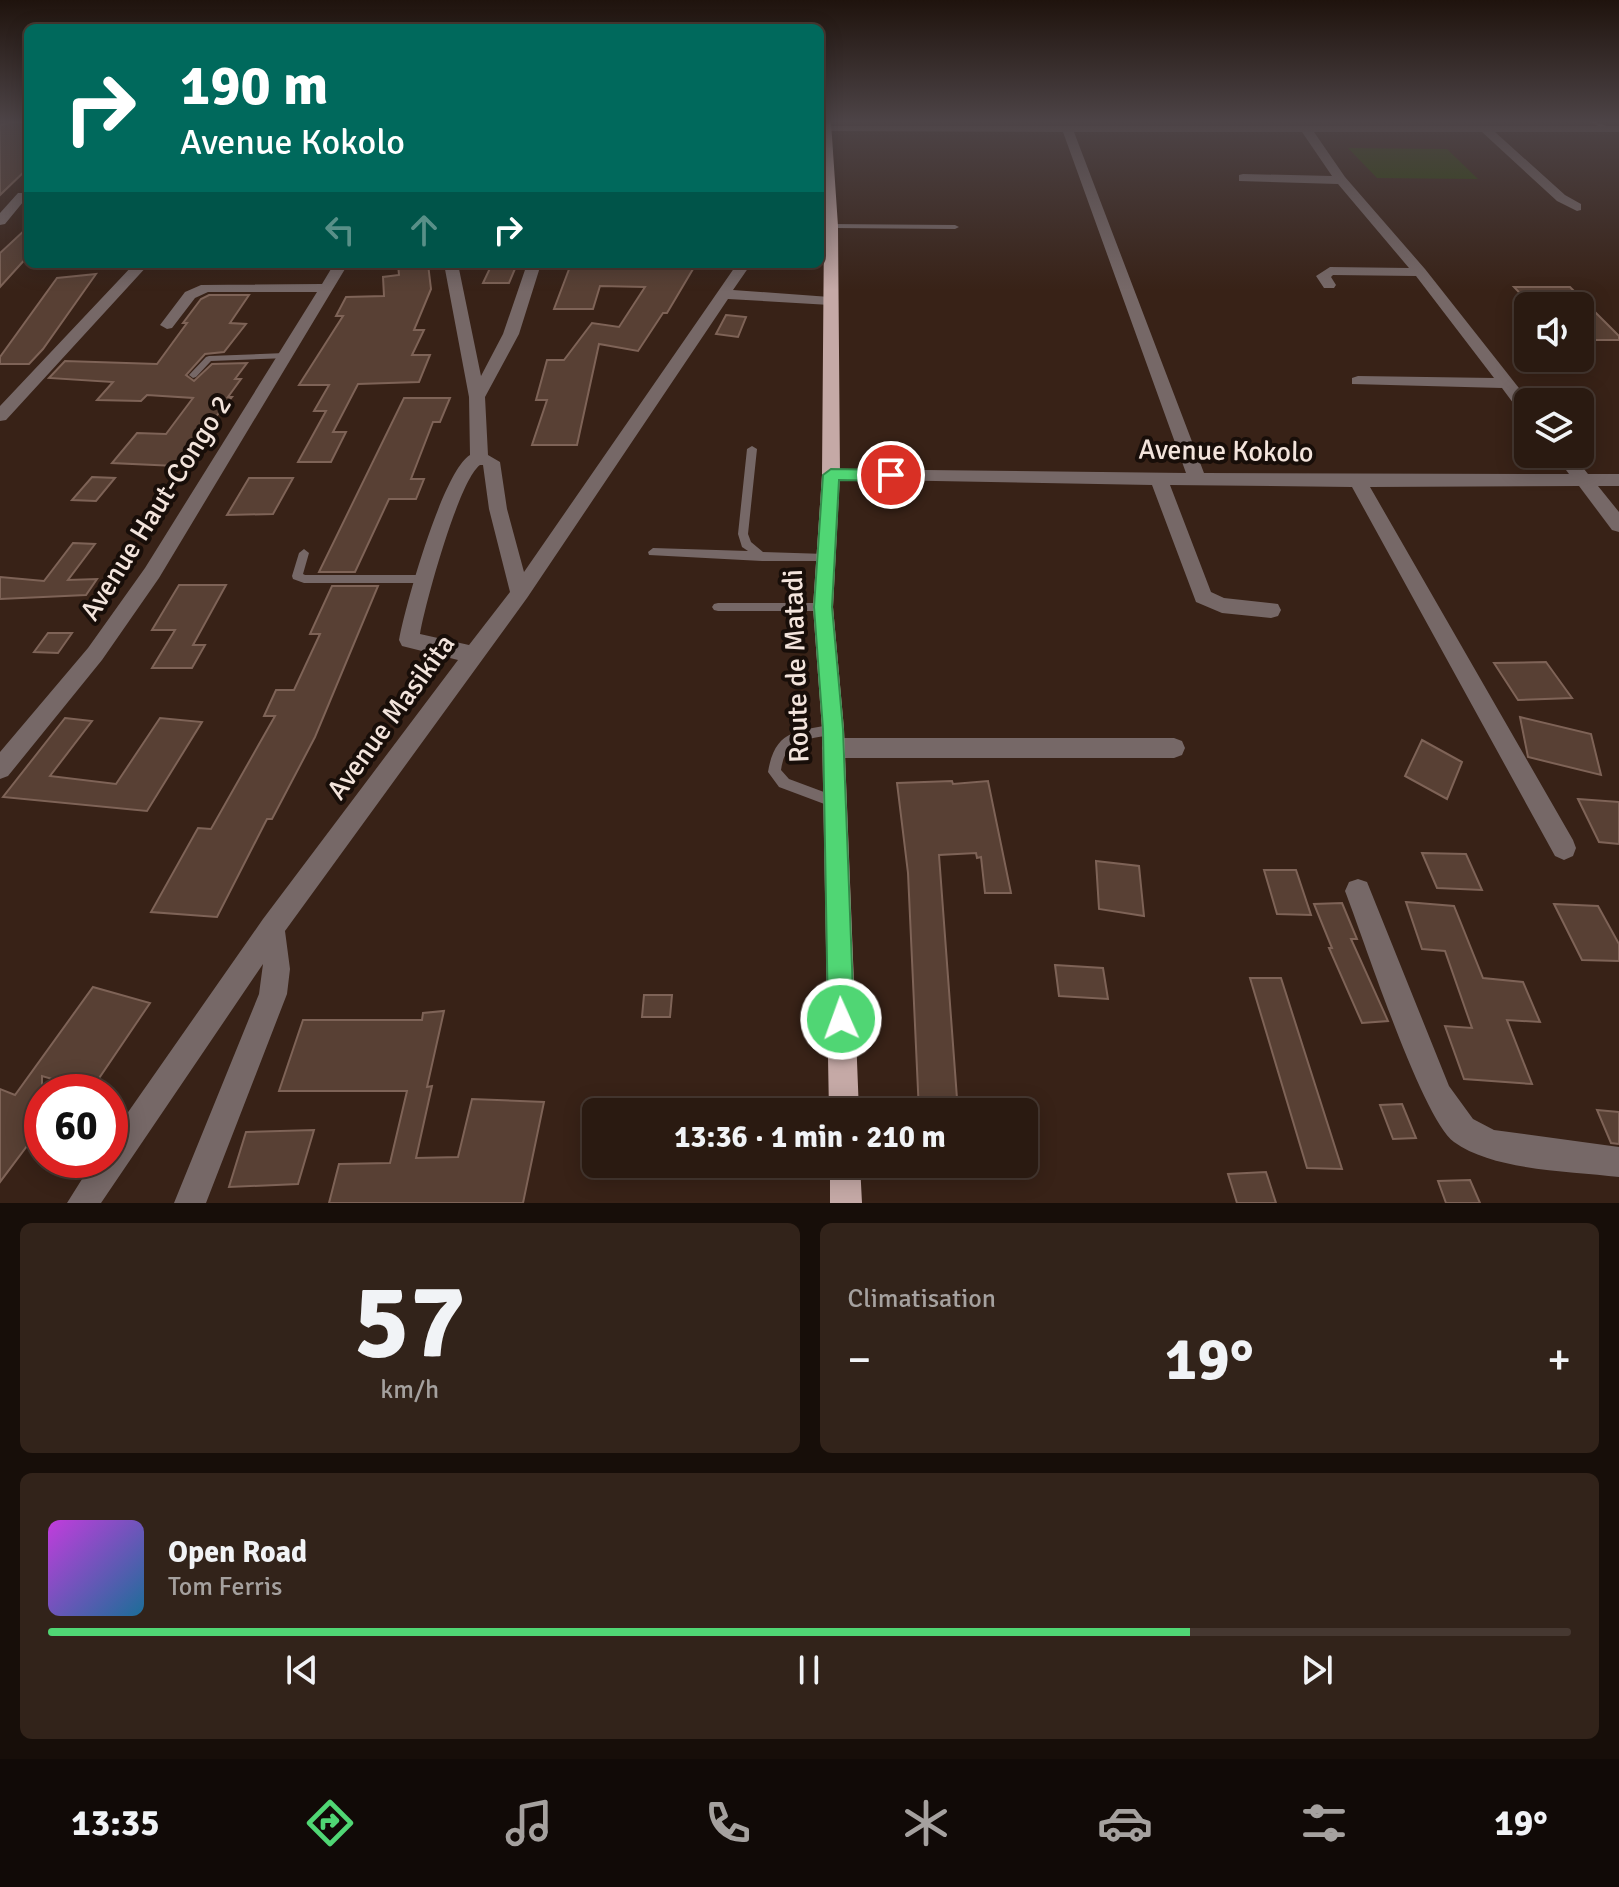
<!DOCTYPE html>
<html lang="fr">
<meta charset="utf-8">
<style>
:root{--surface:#2a1a11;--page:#32231a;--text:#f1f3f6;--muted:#a5a19f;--line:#463831;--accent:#50d674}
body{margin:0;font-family:Signika,sans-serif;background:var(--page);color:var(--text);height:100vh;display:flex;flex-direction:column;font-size:30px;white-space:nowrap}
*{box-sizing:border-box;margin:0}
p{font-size:26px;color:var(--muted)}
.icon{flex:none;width:44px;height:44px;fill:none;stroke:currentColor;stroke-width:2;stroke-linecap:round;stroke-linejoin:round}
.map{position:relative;height:1203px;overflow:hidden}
.drawer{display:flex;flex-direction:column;gap:20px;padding:20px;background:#170e09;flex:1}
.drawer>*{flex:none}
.hud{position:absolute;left:24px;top:24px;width:800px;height:244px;border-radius:12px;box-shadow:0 4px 20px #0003,0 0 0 2px var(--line);background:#00695c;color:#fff;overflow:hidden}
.fabs{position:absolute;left:1514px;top:292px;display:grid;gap:16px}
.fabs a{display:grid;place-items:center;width:80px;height:80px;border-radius:12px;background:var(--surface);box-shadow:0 4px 20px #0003,0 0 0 2px var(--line);font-size:40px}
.speed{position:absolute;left:24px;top:1074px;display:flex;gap:16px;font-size:40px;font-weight:700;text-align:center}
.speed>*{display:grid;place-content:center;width:104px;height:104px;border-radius:50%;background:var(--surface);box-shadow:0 4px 20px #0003,0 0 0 2px var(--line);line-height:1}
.speed .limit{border:12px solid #d22;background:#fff;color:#111}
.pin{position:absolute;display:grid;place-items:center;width:68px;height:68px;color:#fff;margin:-34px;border:4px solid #fff;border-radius:50%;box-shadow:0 2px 8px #0007}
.me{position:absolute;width:88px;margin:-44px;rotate:358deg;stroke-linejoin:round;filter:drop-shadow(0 0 6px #0008)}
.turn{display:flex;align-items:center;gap:28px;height:168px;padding:0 24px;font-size:36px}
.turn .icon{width:104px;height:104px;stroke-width:2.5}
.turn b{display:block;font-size:56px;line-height:68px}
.lanes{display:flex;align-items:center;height:76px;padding:0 24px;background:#0003;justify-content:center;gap:40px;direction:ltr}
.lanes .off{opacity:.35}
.big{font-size:60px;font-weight:700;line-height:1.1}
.drawer .widget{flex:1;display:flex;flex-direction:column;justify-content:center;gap:12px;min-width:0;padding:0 28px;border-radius:12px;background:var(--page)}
.drawer .dial{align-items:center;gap:0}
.dial b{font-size:104px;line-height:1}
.song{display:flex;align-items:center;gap:24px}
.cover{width:96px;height:96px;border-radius:12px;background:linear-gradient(135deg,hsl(290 70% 55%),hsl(200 70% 35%))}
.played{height:8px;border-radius:4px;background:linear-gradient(90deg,var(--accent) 75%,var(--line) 75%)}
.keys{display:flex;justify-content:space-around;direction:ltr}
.heat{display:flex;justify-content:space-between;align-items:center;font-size:44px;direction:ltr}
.drawer .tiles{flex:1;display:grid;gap:20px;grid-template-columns:1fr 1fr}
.widget:last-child{grid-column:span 2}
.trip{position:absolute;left:582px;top:1098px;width:456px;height:80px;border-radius:12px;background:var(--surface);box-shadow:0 4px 20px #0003,0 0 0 2px var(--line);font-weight:700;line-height:80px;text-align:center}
.dock{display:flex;height:128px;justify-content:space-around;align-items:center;background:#110a07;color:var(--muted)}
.dock .icon{width:56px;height:56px}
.dock .on{color:var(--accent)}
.dock b{font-size:36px;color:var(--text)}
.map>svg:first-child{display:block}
</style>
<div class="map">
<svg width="1619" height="1203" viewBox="0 0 1619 1203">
<rect width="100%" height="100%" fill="#382217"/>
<!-- green -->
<path fill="#284304" d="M1348 148 1447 149 1478 179 1377 178Z"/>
<!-- building -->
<path fill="#584034" stroke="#7e6357" stroke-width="2" d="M14 122H28V168L0 195V125Z
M28 227V256L0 287V253Z
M398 264H428L431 289 414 330H424L412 355H430L419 382 358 384 333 432H346L331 462H298L326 411H314L329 385H299L343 316H336L346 297 384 296 383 277 399 275Z
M492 264H517L509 283H483Z
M571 264H696L667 313H663L638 351 599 344 577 445H532L547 400H536L547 360H564L592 323 619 327 645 287 600 286 593 309H554Z
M96 274 43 349 29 364H0V357L57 278Z
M1514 287H1570L1619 336V340H1580V306H1532Z
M209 295H249L230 323 246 324 224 352 205 354 186 375 194 381 212 364 247 363 235 379H241L228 397H232L176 466 112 463 137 433 166 434 193 398 147 395 141 401 97 400 113 382 49 378 65 361 157 364 187 323H183L201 299Z
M726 315 746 317 738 337 716 334Z
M404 398H450L440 422H433L411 479H424L416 499H389L355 572H319Z
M92 477 115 478 96 501 72 500Z
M249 478H293L273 514 227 515Z
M73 543 95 544 68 580 97 579 86 595 0 599V577L44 581Z
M179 585H226L193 645H205L192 668H152L175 630H152Z
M332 586H378L315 737 272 819H267L217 917 151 912 198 828 211 829 275 716H264L276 690H294L320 634H310Z
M48 633H72L58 653 34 652Z
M1546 662 1572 698 1518 700 1494 663Z
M1520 717 1591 734 1601 775 1528 757Z
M65 718 92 721 50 776 116 784 160 718 202 722 147 811 3 797Z
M1422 740 1462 762 1447 799 1405 776Z
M952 781 953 784 988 781 1011 893H985L981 857 977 858 976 853 939 855 958 1112H919L908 873 897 783Z
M1578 799 1619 802V844L1599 842Z
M1422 853 1466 854 1482 890 1437 888Z
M1096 861 1139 866 1144 916 1099 909Z
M1264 870H1296L1311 915 1277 914Z
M1406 902 1454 906 1483 978 1523 982 1540 1022 1507 1020 1532 1084 1464 1079 1445 1026 1472 1028 1445 951 1422 949Z
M1342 903 1357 939H1351L1388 1021 1362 1023 1329 948H1332L1314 904Z
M1554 904 1598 906 1619 944V961L1582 960Z
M1055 965 1103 968 1108 999 1059 996Z
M1250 978H1281L1342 1169 1307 1168Z
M93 987 150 1003 91 1090 42 1076V1126L0 1182V1089L15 1095Z
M644 995H672L670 1017H642Z
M444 1011 427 1087 432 1086 416 1158 458 1157 472 1099 544 1102 523 1203H329L339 1164 390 1163 407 1091H279L303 1020H422L423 1013Z
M1402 1104 1416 1138 1393 1139 1380 1105Z
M1597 1110 1619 1112V1144L1611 1143Z
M314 1130 298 1184 229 1187 246 1132Z
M1266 1172 1276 1203H1237L1228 1174Z
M1470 1180 1480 1203H1446L1438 1181Z"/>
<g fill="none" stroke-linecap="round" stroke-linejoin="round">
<!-- lane -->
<path fill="#766867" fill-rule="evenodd" d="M1589 122H1596L1614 129 1609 130Z
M828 224 955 225 959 227 955 229 831 228 827 226Z
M285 353 289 356 288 358 211 361 196 377 193 378 189 375 206 357 209 356Z
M752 446 757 449 748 534 751 542 763 552 826 554 830 555 831 558 830 561H762L649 555 648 552 653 548 748 551 742 547 738 534 747 449Z
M304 549 309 553 303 574 305 575H424L429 579 424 583H304L293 579 292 576 299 553Z
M718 603H823L827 604 829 607 827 610 823 611H718L714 610 712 607 714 604Z
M833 724 837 725 839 729 837 733C810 741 786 735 781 770L789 779 840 798 842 802 840 806 835 808 779 787 768 772C775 729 797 732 833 724Z"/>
<!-- street -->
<path fill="#766867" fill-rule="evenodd" d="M825 126H1619V132H1495L1565 195 1581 204V210L1577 211 1557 201 1482 132H1314L1345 177 1425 269 1530 402 1528 416 1522 415 1502 388 1352 384V378L1358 376 1494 378 1416 276 1333 275 1331 277 1336 285 1334 288H1324L1316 276 1330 267 1409 268 1338 184 1239 181V175L1243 174 1332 176 1302 132H1074L1204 473 1569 474 1554 454H1572L1588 474H1619V486H1598L1619 512V532L1612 530 1579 486 1370 487 1573 840 1576 848 1573 856 1564 860 1555 856 1352 487 1170 485 1211 592 1224 598 1278 604 1281 610 1278 616 1271 618 1222 613 1196 602 1152 485 825 479 822 475 825 471 831 469 1186 473 1063 132 821 131V127Z
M18 193H26L28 196 5 224 0 225V213Z
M134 264H149L6 420 0 421V406Z
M334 264H348L159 578 102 660 8 776 0 779V752L88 648 145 568 317 292H208L195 298 172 328 167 329 160 325 185 292 201 285 322 284Z
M444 264H458L481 376 503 334 527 264H541L519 334 485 397 488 455 500 462 507 509 524 572 737 264H751L733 290 830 297 837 301 830 305 728 299 527 598 285 931 290 969 287 994 206 1203H174L259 994 263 964 101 1203H67L94 1160H110V1138L263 919 458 660 402 646 399 640C405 606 443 471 470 455L469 397ZM480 465H483L489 509 510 592 469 645 420 634C425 604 459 480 480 465Z
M833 738H1174L1182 741 1185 748 1182 755 1174 758H833L825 755 822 748 825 741Z
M1358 879 1367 882 1449 1086 1473 1119 1494 1130 1619 1147V1177C1570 1171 1494 1171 1454 1142 1422 1119 1363 937 1345 891L1349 882Z"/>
<!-- primary -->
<path fill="#c5a9a6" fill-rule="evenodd" d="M820 122H831L838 226 840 475 833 607 844 729 859 1112H829L822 729 813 607 822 475 824 226Z
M830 1164H860L862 1203H830Z"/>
</g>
<!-- sky -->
<linearGradient id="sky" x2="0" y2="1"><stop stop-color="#1f130d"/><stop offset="0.42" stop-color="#4d4447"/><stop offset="1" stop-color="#4d4447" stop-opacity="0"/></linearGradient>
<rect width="1619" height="290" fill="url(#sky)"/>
<!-- route -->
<path fill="#50d674" stroke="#348b4b" stroke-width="2" d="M831 469 891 470 899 475 891 481 839 480 832 607 843 729 854 1019 850 1028 841 1031 832 1028 828 1019 823 729 814 607 823 475Z"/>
<g text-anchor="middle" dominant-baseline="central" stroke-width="8" stroke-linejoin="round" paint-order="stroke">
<!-- street labels -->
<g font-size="28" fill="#f3e4dc" stroke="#180e09">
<text transform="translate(1226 451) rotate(1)">Avenue Kokolo</text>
<text transform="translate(156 508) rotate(-58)">Avenue Haut-Congo 2</text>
<text transform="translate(796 666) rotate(-92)">Route de Matadi</text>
<text transform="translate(391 717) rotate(-54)">Avenue Masikita</text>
</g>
</g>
</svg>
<div class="fabs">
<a><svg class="icon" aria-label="sound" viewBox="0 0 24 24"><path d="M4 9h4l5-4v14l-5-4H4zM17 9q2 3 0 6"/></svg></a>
<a><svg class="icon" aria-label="layers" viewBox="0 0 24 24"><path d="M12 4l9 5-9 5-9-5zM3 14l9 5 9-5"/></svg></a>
</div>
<div class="speed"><div class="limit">60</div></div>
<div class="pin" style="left:891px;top:475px;background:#d93025"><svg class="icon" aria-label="arrive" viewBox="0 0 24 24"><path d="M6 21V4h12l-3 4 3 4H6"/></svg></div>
<svg class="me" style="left:841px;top:1019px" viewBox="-20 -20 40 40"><circle r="17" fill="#50d674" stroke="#fff" stroke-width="3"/><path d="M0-11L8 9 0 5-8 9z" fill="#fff"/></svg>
<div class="trip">13:36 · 1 min · 210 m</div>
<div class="hud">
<div class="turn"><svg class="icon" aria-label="right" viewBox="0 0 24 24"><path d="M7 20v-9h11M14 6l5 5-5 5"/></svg><div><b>190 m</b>Avenue Kokolo</div></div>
<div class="lanes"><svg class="icon off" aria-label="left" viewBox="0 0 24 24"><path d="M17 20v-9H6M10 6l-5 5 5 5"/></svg><svg class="icon off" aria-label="ahead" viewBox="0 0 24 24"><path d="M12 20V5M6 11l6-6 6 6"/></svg><svg class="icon" aria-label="right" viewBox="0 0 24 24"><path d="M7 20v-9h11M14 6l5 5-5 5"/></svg></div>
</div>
</div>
<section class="drawer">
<div class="tiles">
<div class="widget dial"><b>57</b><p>km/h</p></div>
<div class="widget"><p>Climatisation</p>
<div class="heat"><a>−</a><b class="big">19°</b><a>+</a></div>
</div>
<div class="widget">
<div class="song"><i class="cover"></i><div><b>Open Road</b><p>Tom Ferris</p></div></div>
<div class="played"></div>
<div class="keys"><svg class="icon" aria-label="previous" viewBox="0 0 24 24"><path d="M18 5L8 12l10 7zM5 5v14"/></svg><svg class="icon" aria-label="pause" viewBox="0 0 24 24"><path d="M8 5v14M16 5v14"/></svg><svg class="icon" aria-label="next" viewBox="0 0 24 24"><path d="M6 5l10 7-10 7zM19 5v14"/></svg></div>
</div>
</div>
</section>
<nav class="dock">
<b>13:35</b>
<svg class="icon on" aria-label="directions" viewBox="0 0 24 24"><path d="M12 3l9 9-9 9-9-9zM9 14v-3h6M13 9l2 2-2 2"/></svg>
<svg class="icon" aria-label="music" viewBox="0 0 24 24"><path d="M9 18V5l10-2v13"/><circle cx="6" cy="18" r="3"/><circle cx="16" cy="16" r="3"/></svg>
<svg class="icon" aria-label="phone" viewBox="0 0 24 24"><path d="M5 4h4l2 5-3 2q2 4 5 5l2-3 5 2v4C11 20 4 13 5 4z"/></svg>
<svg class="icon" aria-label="climate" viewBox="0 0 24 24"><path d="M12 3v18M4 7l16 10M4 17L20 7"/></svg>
<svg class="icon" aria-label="car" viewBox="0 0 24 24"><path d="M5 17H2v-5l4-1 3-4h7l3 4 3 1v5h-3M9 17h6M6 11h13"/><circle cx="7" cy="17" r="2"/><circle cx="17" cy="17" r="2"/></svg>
<svg class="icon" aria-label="filters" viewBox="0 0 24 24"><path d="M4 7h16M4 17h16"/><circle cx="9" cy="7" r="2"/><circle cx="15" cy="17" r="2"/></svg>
<b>19°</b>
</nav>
